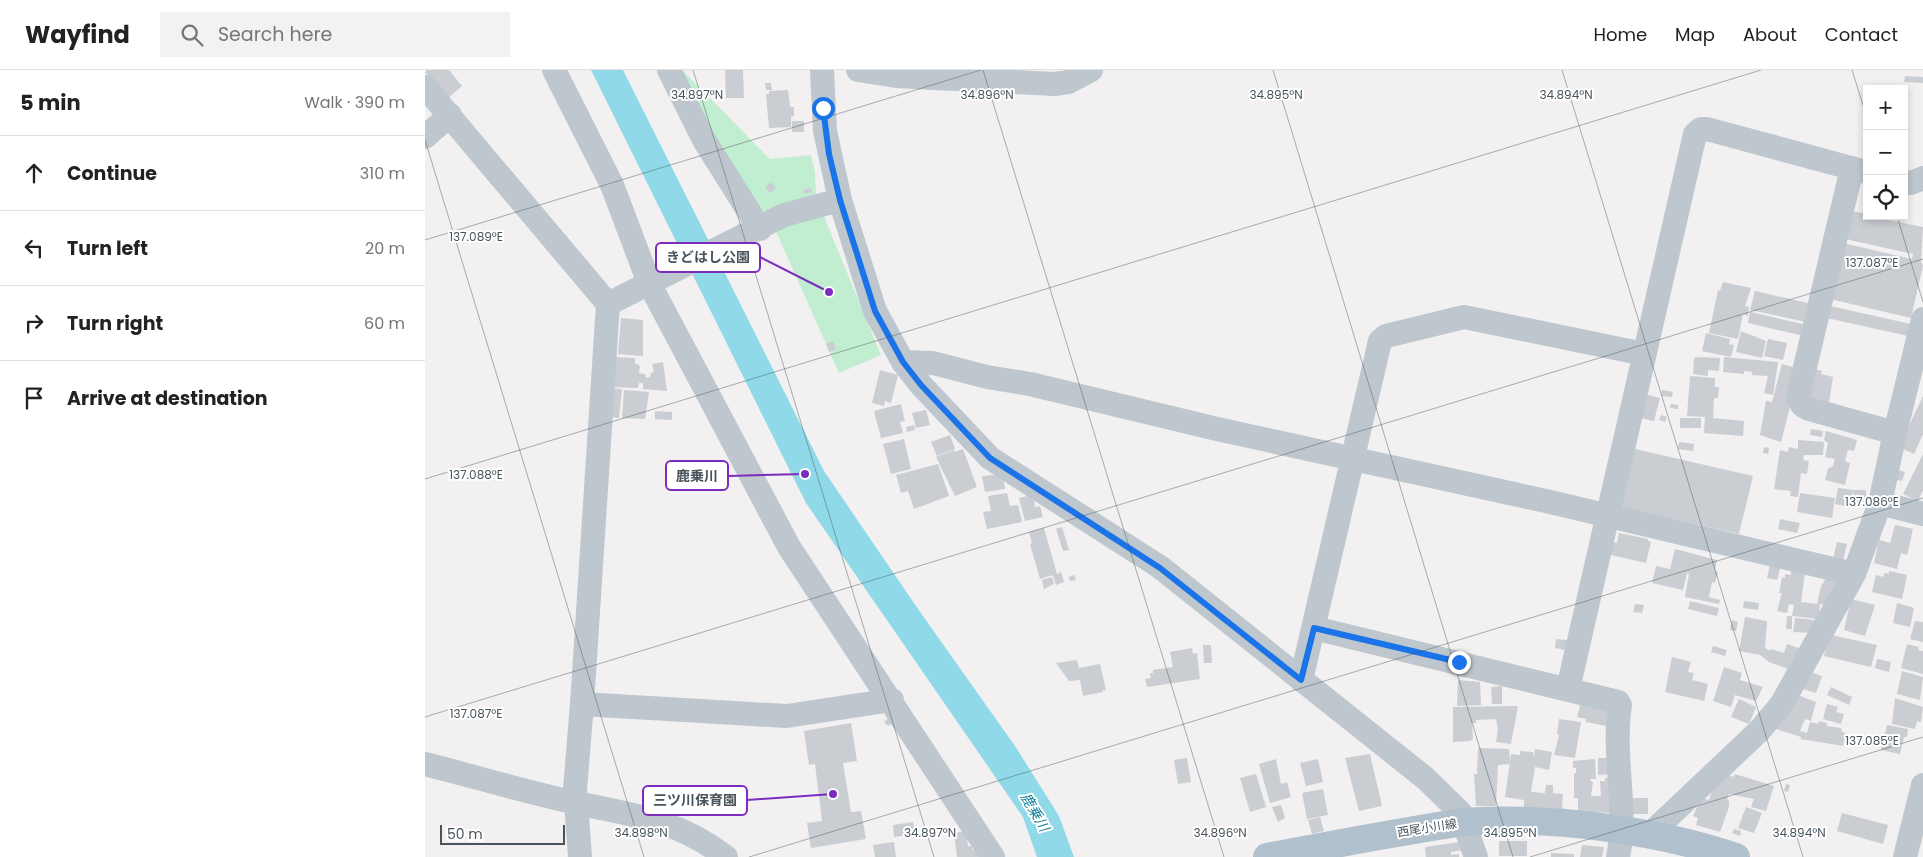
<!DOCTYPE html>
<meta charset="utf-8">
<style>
body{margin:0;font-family:Poppins,"Noto Sans JP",sans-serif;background:#f2f2f2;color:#222}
.controls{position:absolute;right:15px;top:15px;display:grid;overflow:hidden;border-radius:0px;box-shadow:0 2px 8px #0003}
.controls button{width:45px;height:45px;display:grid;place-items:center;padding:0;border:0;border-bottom:1px solid #e0e0e0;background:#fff;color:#222;font:25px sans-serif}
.scale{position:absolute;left:15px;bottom:12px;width:125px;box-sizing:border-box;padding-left:5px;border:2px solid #48545c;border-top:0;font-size:14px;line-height:18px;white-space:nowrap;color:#48545c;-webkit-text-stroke:4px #fff;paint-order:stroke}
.stop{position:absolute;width:15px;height:15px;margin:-11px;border:4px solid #1a73e8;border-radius:50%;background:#fff}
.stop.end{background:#1a73e8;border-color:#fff;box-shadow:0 1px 5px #0008}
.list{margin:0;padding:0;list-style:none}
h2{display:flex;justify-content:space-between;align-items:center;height:65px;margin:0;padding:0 20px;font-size:21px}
h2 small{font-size:16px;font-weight:400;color:#767676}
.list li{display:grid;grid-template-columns:32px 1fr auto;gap:15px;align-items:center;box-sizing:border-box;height:75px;padding:0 20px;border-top:1px solid #e0e0e0}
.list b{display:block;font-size:19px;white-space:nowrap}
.list em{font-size:16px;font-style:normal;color:#767676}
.icon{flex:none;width:28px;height:28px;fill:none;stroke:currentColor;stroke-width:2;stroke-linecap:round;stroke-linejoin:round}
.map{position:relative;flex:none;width:1498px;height:787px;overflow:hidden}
header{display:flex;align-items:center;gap:30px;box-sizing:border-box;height:70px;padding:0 25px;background:#fff;border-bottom:1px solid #e0e0e0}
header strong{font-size:24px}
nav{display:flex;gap:28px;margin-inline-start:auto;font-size:18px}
.search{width:350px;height:45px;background:#f2f2f2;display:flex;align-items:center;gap:12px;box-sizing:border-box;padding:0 18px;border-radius:0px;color:#767676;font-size:19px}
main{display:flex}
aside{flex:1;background:#fff}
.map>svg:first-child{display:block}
.green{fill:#c1edd0}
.water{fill:#90d9e8}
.building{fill:#cacdd2}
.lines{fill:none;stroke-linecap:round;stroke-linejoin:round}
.minor{stroke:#bec7ce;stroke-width:24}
.major{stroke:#b1c0cd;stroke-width:28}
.route{stroke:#1a73e8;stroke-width:6}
.ticks{fill:none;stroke:#48545c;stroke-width:1;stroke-opacity:0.45}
.labels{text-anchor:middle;stroke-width:4;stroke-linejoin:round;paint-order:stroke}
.street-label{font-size:12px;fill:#48545c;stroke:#fff}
.water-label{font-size:14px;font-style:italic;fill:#147f95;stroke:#fff}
.ticks-label{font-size:12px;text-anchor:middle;fill:#48545c;stroke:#fff;stroke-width:4;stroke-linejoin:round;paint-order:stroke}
.leader{fill:none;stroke:#7b2cbf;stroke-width:2}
.callout-dot{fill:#7b2cbf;stroke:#fff;stroke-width:2}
.callout{fill:#fff;stroke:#7b2cbf;stroke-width:2}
.callout-label{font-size:14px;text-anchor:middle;font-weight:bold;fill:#48545c}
</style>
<header>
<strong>Wayfind</strong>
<div class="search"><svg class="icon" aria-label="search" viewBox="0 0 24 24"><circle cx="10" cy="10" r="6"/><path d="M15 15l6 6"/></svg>Search here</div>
<nav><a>Home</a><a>Map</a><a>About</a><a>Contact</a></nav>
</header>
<main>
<aside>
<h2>5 min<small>Walk · 390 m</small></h2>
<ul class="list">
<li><svg class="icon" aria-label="ahead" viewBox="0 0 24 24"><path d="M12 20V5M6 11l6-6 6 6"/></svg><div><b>Continue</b></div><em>310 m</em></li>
<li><svg class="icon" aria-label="left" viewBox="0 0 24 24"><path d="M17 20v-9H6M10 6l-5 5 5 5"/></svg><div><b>Turn left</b></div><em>20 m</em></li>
<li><svg class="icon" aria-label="right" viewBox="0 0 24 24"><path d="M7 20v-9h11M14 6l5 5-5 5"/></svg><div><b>Turn right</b></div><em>60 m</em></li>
<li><svg class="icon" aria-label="arrive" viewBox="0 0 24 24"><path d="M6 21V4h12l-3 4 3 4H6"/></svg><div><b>Arrive at destination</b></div></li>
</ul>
</aside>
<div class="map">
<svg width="1498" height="787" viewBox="0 0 1498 787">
<rect width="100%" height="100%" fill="#f2f0f0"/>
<path class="green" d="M257,0L345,89L386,85L390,103L391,124L344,142L333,140L286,71Z
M397,142L456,285L414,303L350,159Z"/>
<path class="water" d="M166,0H198L399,401L493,539L590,676L634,746L649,787H612L598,747L381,433Z"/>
<path class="building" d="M2,0H24L37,16L22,29L0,2Z
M300,0H318L319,28H301Z
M1480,6L1498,7V13L1479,12Z
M340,13H346L347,20H341Z
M363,20L365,37H369V46L366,47V57L344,58L341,24H344V21Z
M367,51H379V62H367Z
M346,112L351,118L345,123L340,117Z
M386,118L387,122L379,124L378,120Z
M1426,141L1442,144V146L1498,157L1496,191L1498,196L1486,248L1405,229L1418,173L1487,189L1488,184L1420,169Z
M1298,212L1326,218L1320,236L1324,237L1323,246L1318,244L1313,269L1284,263L1293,220L1295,221Z
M1330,221L1387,234L1382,252L1325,240Z
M1405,236L1486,254L1483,266L1402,248Z
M1325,242L1382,255L1379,266L1323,253Z
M196,248L218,250V286L193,284Z
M1316,261L1341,271L1337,288L1311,282Z
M1281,263L1305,269L1304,274L1309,275L1306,287L1277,281Z
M1343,269L1362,273L1358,290L1339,286Z
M408,271L411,279L404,282L401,274Z
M187,287L210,288V293L215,296L214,303L220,304L221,308L225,307L226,303L229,302L227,294L238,292L242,321L218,319V313H214L213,318L185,317Z
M1275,287L1295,288L1294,301L1283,300V306L1268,304L1269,288Z
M1299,287L1353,292L1348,325L1339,323L1343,306L1327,305V302L1319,301V304L1298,302Z
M1357,294L1368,297L1372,309L1356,372L1335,365L1341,331L1347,332Z
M1389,299L1397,301L1396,304L1408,307L1403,339L1381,334Z
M455,300L473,305L466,333L460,331L459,336L447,333Z
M1265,306L1290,308V317H1294L1293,328H1289L1288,348L1319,351L1318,366L1279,363L1280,347L1262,346Z
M183,318L197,319L194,348L181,347Z
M199,320L224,322L220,349L197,348Z
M1237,320L1248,322L1247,327L1236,326Z
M1216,323L1235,328L1229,351L1211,347Z
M1498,326V364L1489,384L1474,377Z
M476,334L480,351L475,352L478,363L456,368L449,341Z
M1246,334L1253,335V339L1245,338Z
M501,340L505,355L491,358L487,343Z
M230,341L247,342V350L230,349Z
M1236,345L1242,347L1240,352L1234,350Z
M1255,348H1276V358H1255Z
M489,355L490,360L482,362L481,357Z
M1386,359L1398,361L1397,367L1385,365Z
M1401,361L1432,370L1429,381L1423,380L1420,391L1425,393L1420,415L1400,410L1403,399L1408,396L1410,389L1400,387L1403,373L1399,370Z
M525,365L530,379L512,386L506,372Z
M479,369L486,399L466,404L458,374Z
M1373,370L1399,372L1398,385H1379L1378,390L1384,391L1382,404L1376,403L1373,427L1365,426L1366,421L1349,419L1355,380L1363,382L1364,377L1373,379Z
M1254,372L1269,374L1268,381L1253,379Z
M1339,377L1344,378L1343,384L1338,383Z
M538,379L552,417L530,426L511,387L529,380L530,382Z
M1210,379L1328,406L1314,464L1196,437Z
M1498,384V420L1493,431L1478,424Z
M513,394L524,426L489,439L483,421L476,423L471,405Z
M1470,399L1480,402L1477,411L1468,409Z
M570,405L579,411L580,419L560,422L557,406Z
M1413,418L1428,420L1425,437L1410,434Z
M1428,420H1441V432H1429Z
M582,423L585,436L593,435L597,452L562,459L558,442L566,441L563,426Z
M1375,423L1410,428L1407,448L1372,442Z
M603,426L609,429L610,437L615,436L618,447L600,451L594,428Z
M1355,449L1375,453L1372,463L1353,459Z
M1470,455L1488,459L1482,485L1476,483L1472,499L1449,493L1454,470L1465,473Z
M637,457L644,480L638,481L631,459Z
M619,458L632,504L636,502L639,512L631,515L628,505L615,509L605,474L607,473L604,462Z
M1194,463L1223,469V471L1226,472L1221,493L1186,485L1188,472L1192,473Z
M1412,472L1422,474L1418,491L1408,489Z
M1250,479L1292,490L1290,501L1293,502L1290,513L1287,512L1284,527L1295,530L1294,534L1260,527L1264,504L1262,503L1258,520L1227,513L1231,496L1245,499Z
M1345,494L1356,496L1352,510L1342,508Z
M1366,501L1380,503L1376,532L1392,534L1396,516L1402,507L1417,511L1404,537L1395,534L1393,549L1367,546L1369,535L1364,534L1362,543L1352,541L1357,523H1354L1357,507L1360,508V504L1366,505Z
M1464,501L1482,505L1477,529L1447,522L1451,505L1459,507V503L1464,504Z
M649,505L651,510L645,511L644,507Z
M627,507L629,514L619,519L617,510Z
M1426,529L1450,535L1440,566L1419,560Z
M1265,531L1294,538L1292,546L1263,539Z
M1319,531L1334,533L1333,540L1318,538Z
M1472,533L1489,538L1485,557L1468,553Z
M1210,534L1219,535L1217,543L1208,542Z
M1362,546H1367V559H1361Z
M1320,547L1342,551L1340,578L1345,581L1346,579L1359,583L1362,574L1376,579L1369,601L1344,592L1335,585L1314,581Z
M1370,548L1390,550L1389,563L1368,562Z
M1307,550L1313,552L1311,561L1305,560Z
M1490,551L1498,552V572L1485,569Z
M1406,565L1452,575L1446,597L1399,586L1402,571Z
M1131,569L1142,570L1140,580L1130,578Z
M1482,574L1494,577L1493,580L1498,581V604L1476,598Z
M778,575H786L787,593H779Z
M1288,576L1302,580L1300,586L1286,582Z
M767,578L768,584L772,583L775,609L722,617L720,609L726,608L725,603H728V600L748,597L745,582Z
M1247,587L1266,592L1263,602L1269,603L1267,610L1283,614L1279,631L1240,622Z
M1452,589L1466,592L1464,602L1450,598Z
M652,590L654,598L675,594L681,620H678V622L658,626L655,610L644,611L631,593Z
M1299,597L1317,603L1315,610L1338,617L1331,631L1310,625L1306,637L1288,631Z
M1477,601L1498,607L1495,630L1472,624Z
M1385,602L1397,606L1391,623L1378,619Z
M1033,610L1055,612L1056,635L1032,636Z
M1077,616V634H1067L1066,617Z
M1406,617L1427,627L1424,635L1402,625Z
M1370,624L1391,632L1386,651L1380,649L1375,661L1382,663L1385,652L1393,654L1394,651L1402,653V656L1416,658L1417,662L1421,663L1418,676L1376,669V667L1351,659Z
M1470,628L1498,637L1496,652L1492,651L1490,659L1467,654Z
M1314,629L1331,637L1324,654L1306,647Z
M1156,632L1191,640L1186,657L1161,652V649L1152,647Z
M1402,634L1413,637L1411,642L1419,644L1416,654L1398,649Z
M1093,636L1086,674L1071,672L1073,659L1071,649L1051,650V653H1047L1048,669L1045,671L1028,672V637Z
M462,649L467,653L463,656L459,652Z
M1134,649L1156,652L1150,688L1129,685L1134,665L1132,664Z
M426,653L432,691L418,693L426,742L436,741L441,769L386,778L382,753L397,751L390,694L384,695L379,661Z
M1462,655L1483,659L1482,667H1479L1475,684L1456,680Z
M1053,678L1084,679L1085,694L1073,695L1071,736H1051L1049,704H1052Z
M1110,679L1127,682L1124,700L1110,697L1106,722L1120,723L1121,715H1128V723L1138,724L1137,739L1099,737V730L1080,727L1086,684L1095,685V681L1108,682L1109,687Z
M945,684L957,736L934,741L920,688Z
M762,688L766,712L753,714L749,690Z
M1173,688H1187L1188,704L1173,705Z
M851,689L856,714L862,712L866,727L845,733L834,694Z
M893,689L898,712L881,716L875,693Z
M1170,689L1171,709H1165L1166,712H1168L1166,726H1176L1175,711H1180V708H1189L1192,743L1153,742V728H1149V703H1151V698H1148V691Z
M1298,703L1309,707L1310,704L1349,716L1341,741L1326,737L1329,729L1304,724L1302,730L1304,731V737L1295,762L1271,755L1273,748L1268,746L1276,728L1284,730L1290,710Z
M831,704L841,737L825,742L815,708Z
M1361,714L1365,715L1363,722L1359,721Z
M898,719L903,745L882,749L877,723Z
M1203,728H1223V744H1202Z
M856,735L860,748L853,752L847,737Z
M1321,737L1337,743L1329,763L1313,758Z
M1417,743L1463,755L1458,774L1412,761Z
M895,747L899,761L887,764L883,750Z
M488,752L490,764L469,767L468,755Z
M1309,759L1316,761L1315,766L1307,763Z
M541,761L543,776H547V780L553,779L554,787H532L529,763Z
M1074,771H1102V786H1074Z
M469,772L471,787H450L448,775Z
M1035,772L1038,780L1026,782V785L1034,784V787H1001L1000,777Z
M1157,775L1179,777L1177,787H1155Z
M1126,783L1149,784V787H1126Z"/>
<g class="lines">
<path class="minor" d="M129,0L187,115L224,213L364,477L568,787
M244,0L279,70L335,159
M397,0L400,61L415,130L450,241L478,292L496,315L565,388L735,497L1000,708L1035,742L1051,787
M433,0L471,6L629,14L643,12L666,0
M0,17L183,234L157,634L150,719L155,787
M0,67L25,45
M1479,112L1486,113L1498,108
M183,234L359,145L415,130
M478,292L508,293L562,307L605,314L792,359L1121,431L1429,504
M1470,363L1498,249
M1455,433L1498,444
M889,558L1193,632L1195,635C1187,685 1203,737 1193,787
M876,610L955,271L961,266L1039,247L1219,284
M1143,619L1270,64L1276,59H1282L1441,102
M157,634L362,646L467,630
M0,694C51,707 101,722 152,733C211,746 251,749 301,787
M1224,765L1334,661L1356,635L1429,504L1455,433L1470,363L1384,339L1377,335L1373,327L1427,98
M1480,787L1498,715"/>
<path class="major" d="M842,787C889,778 936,769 984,761C1003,758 1022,754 1040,752C1126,746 1230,760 1311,787"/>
</g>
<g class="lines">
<path class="route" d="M398,38L404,84L415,130L450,241L478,292L496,315L565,388L735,498L876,610L889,558L1034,592"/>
</g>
<path class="ticks" d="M268,0L509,787M558,0L799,787M848,0L1088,787M1137,0L1378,787M1427,0L1442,48M0,70L219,787M1472,146L1498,232M0,170L556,0M0,409L1336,0M0,647L1498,189M324,787L1498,428M1105,787L1498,667"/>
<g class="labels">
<g class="street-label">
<text transform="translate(1002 758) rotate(-9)" y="4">西尾小川線</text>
</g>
<g class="water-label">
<text transform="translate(610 742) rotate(60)" y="5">鹿乗川</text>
</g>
</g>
<g class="ticks-label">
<text x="272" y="29">34.897°N</text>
<text x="562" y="29">34.896°N</text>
<text x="851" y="29">34.895°N</text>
<text x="1141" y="29">34.894°N</text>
<text x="51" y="171">137.089°E</text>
<text x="1447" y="197">137.087°E</text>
<text x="51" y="409">137.088°E</text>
<text x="1447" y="436">137.086°E</text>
<text x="51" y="648">137.087°E</text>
<text x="1447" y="675">137.085°E</text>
<text x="216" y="767">34.898°N</text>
<text x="505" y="767">34.897°N</text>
<text x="795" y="767">34.896°N</text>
<text x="1085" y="767">34.895°N</text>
<text x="1374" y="767">34.894°N</text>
</g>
<path class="leader" d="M404 222L335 187M380 404L303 406M408 724L322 730"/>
<g class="callout-dot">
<circle cx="404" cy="222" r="5"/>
<circle cx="380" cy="404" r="5"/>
<circle cx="408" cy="724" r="5"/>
</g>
<g class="callout">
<rect x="231" y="173" width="104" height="29" rx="5"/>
<rect x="241" y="391" width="62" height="29" rx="5"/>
<rect x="218" y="716" width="104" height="29" rx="5"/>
</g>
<g class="callout-label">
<text x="283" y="192">きどはし公園</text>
<text x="272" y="411">鹿乗川</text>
<text x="270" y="735">三ツ川保育園</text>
</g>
</svg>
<div class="controls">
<button>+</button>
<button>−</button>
<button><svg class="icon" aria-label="locate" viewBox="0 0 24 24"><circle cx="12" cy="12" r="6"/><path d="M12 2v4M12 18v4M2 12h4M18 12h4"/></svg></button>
</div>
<div class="scale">50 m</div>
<div class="stop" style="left:398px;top:38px"></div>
<div class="stop end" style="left:1034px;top:592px"></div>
</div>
</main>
